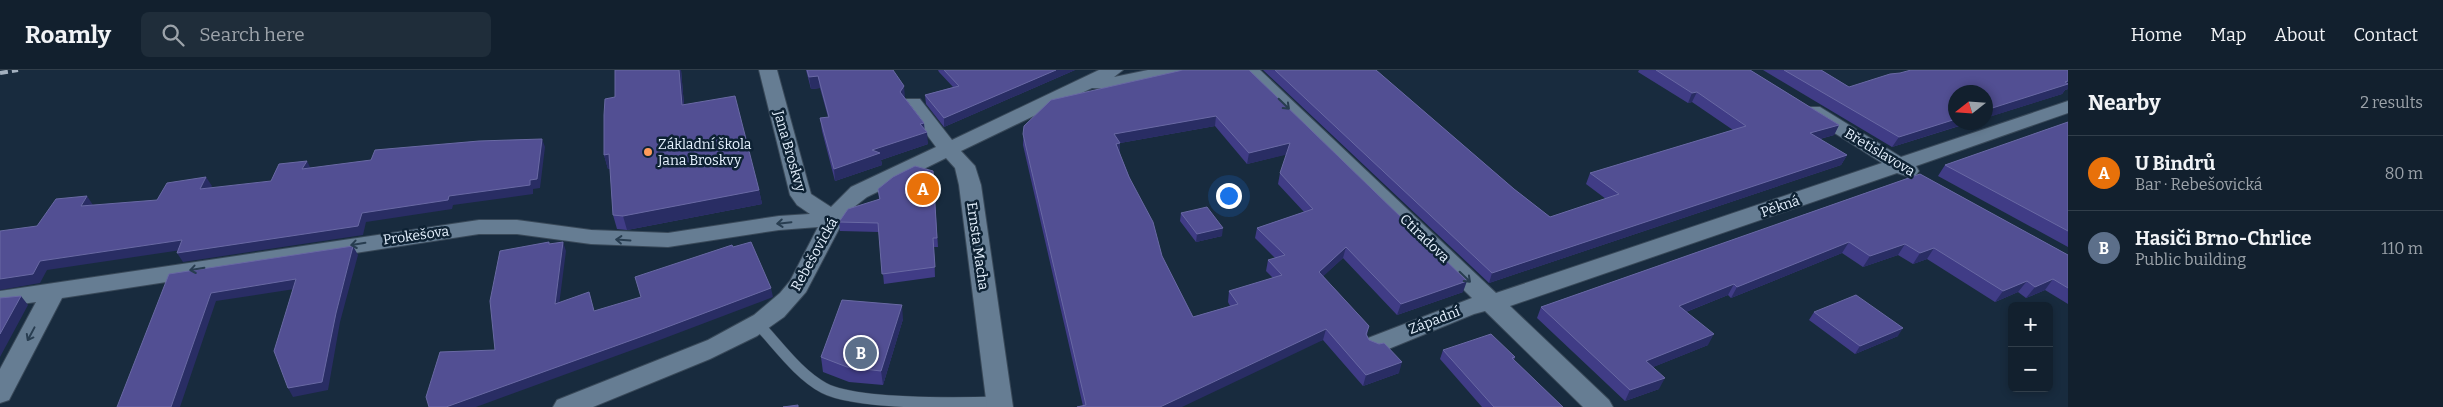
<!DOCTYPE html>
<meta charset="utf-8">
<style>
body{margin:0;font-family:Bitter,serif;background:#1f2d3a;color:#f1f3f6}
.controls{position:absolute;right:15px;bottom:15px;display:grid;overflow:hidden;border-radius:8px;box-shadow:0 2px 8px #0003}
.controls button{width:45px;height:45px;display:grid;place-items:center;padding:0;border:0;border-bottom:1px solid #313e4a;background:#12202e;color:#f1f3f6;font:25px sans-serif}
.compass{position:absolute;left:1948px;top:15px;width:45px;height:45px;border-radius:50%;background:#12202e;box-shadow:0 2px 8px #0003;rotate:253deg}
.you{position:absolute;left:1228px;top:125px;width:18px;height:18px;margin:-12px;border:4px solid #fff;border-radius:50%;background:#1a73e8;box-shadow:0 0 0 8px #1a73e833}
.badge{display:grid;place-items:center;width:32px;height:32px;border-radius:50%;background:#ff9b5a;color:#fff;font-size:16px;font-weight:700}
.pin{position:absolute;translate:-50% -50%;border:2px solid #fff;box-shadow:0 1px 5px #0006}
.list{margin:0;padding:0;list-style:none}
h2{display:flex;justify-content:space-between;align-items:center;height:65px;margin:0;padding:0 20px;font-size:21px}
h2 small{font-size:16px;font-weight:400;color:#9ca3aa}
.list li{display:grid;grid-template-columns:32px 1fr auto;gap:15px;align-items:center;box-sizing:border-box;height:75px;padding:0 20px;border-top:1px solid #313e4a}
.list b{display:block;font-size:19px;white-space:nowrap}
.list p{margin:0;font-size:16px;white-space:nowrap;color:#9ca3aa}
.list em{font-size:16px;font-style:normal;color:#9ca3aa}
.icon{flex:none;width:28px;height:28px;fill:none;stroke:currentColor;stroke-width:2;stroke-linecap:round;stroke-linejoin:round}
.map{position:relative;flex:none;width:2068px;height:337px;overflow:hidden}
header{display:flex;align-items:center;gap:30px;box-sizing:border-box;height:70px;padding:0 25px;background:#12202e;border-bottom:1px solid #313e4a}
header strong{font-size:24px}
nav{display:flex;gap:28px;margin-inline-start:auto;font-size:18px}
.search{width:350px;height:45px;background:#1f2d3a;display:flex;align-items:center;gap:12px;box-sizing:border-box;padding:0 18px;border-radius:8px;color:#9ca3aa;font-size:19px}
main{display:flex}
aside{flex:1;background:#12202e}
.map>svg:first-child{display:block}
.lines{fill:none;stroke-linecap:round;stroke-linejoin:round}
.service-casing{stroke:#394959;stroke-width:12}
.minor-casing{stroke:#394959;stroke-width:2}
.service{stroke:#667d93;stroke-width:11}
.minor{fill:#667d93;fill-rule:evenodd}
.rail{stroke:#a2b0bf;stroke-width:4;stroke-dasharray:8 4;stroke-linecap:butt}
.wall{fill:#403c86;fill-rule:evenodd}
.shaded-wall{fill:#292d64}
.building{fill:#524f93;stroke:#6969a4;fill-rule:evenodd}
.oneway{stroke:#283d50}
.poi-dot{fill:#ff9b5a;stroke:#0e2234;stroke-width:2}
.labels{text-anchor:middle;stroke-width:5;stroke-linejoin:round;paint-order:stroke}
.poi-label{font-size:14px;fill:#e6f2ff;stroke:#0e2234;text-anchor:start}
.street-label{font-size:14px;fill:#e6f2ff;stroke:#0e2234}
</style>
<header>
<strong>Roamly</strong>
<div class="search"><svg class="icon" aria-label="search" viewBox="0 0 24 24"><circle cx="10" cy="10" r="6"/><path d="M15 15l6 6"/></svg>Search here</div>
<nav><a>Home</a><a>Map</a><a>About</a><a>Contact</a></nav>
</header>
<main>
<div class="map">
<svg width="2068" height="337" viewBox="0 0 2068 337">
<rect width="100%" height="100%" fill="#182b3e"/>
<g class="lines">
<defs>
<path id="service" d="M758,254C778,275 798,304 824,318C856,335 960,333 999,332"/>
<path id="minor" d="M759,0H777L811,124L831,137L851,117L936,77L903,33L906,29H920L952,70L1099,0H1123L1114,7L1148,0H1181L1179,4L1117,19L1092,18L961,81L975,96L981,115L1013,337H987L959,115L955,98L946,88L867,127L854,137L839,159L806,222L784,247L757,266L710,289L593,337H553L557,330L708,270L754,245L780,223L790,211L818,157L779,160L668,177L591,174L517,164H479L62,228L9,330L0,333V299L36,232L0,237V221L479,150H517L591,160L668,163L779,146L810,144L797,135L790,125Z
M1240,0H1260L1496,223L1882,93L1806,45L1803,41L1806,37H1820L1901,87L2068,31V43L1916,96L1919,101L1916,105L1909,107L1897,103L1510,236L1609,330L1613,337H1583L1485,241L1474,244L1386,280L1377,283L1368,280L1365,274L1368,268L1472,228Z"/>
</defs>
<use href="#service" class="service-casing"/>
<use href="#minor" class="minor-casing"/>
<use href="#service" class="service"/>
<use href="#minor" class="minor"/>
<path class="rail" d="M0,3L18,0"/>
</g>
<path class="wall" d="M615,0H681L684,35L759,120L762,134L627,160L617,159L613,145L610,99H608L604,85L615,27Z
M806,0H893L905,28L924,53V59L928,74L881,90L882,95L835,111L822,61L820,48L828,47L820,18L811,19Z
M938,0H1075L944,57L926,34L925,25L953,17L939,2Z
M1183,0L1463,222L1397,245L1343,188L1323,206L1369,256L1367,265L1369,270L1399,303L1363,316L1323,270L1083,336L1023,75L1024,56ZM1215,56L1247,94L1287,84L1280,103L1278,114L1304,142L1257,158L1255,168L1275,188L1268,190L1266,201L1273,208L1229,221L1228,232L1230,236L1193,247L1162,186L1120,84V73Z
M1263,0H1376L1514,119L1550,147L1606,129L1586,114L1590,103L1733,60L1692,32L1688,33L1638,2L1639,0H1750L1839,55L1834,65L1820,69L1847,85L1841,95L1489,213Z
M1763,0H1821L1849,17L2068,0V19L2065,20L2062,24L1892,77Z
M2068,52V177L1938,106L1945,95Z
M933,101L938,177H934L935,207L884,214L879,162L840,161L839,152L879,129L878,119Z
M1920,104L2068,185V234L2045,220L2026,228L2018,222L1995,232L1927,189L1913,194L1898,185L1863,197L1842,183L1731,228L1728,225L1686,242L1708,275L1653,297L1659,319L1625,331L1537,248L1541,237Z
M1181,143L1222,166L1196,172L1180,151Z
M1814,242L1898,266L1855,284L1809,250Z
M903,249L883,315L849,312L823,302L821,287Z
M1443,280L1515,287L1514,290L1563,337H1482L1440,289Z"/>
<path class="shaded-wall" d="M679,0H681L685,48L682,35Z
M1056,0H1075L944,57V48Z
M818,6L820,18L811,19L809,7Z
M2068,11V19L2065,20L2062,24L1986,48V40Z
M904,16L905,28L900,22Z
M1697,22L1692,32L1688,33L1692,23Z
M1216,46L1215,56L1120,73V84L1116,74L1114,64Z
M1956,49V52H1971L1892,77L1899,67Z
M924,53L925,63L927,62L928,74L881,90L882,95L835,111L834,99Z
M1839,55L1834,65L1804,73L1810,63Z
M542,69L545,77L540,118L533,119V124L453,135L452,139L366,152L363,165L183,192L177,183L362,143L530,110Z
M1290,73L1289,84L1247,94L1249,83Z
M609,84L613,98L608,99L604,85Z
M1847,85L1841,95L1489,213L1492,203Z
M307,91L311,99H302Z
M206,107L212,116L205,128L200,119Z
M759,120L762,134L627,160L623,146Z
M87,126L93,135L87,145L81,136Z
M1223,158L1222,166L1196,172L1197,164Z
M182,170L188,179L47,200L40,213L0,220V209L40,191Z
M563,172L566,181L558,243L555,234Z
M1849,172L1842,183L1731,228L1737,217Z
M1905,174L1898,185L1863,197L1870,186Z
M353,176L358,185L340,252L328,320L293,327L288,318L336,243Z
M1346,177L1343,188L1316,213L1319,202Z
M1934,178L1927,189L1913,194L1920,183Z
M296,209L301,218L216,231L180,337H171L211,223Z
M2053,209L2045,220L2026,228L2035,217Z
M1467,211L1463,222L1397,245L1401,234Z
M2027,211L2018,222L1995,232L2003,221Z
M1734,214L1728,225L1673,247L1679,236Z
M771,218L773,227L657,271L476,337H446Z
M21,226L28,235L0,287V264Z
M902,235L903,249L883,315L881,301Z
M1903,258L1898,266L1855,284L1860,276Z
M1326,259L1323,270L1182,337H1160Z
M1714,264L1708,275L1641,302L1646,291Z
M1402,292L1399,303L1363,316L1366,305Z
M1665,308L1659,319L1625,331L1630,320Z"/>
<path class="building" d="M615,0H679L682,35L735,26L759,120L623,146L613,145L609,84L604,85V45L605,29L615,27Z
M807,0H893L904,16L900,22L924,53L920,54L927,62L872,80L880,83L834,99L820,48L829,47L818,6L809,7Z
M944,0H1056L944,48L925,25L959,16Z
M1183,0H1249L1467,211L1401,234L1346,177L1319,202L1369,256L1366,264L1369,270L1379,274L1384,273L1402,292L1366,305L1326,259L1160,337H1077L1086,335L1023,64L1024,56L1051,30ZM1216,46L1249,83L1290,73L1280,103L1313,139L1257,158L1285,185L1268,190L1282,205L1229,221L1238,234L1193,247L1162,186L1153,152L1129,107L1116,74L1120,73L1114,64Z
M1275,0H1376L1514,119L1550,147L1619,124L1590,103L1746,56L1697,22L1692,23L1656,0H1750L1839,55L1810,63L1847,85L1492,203Z
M1784,0H1821L1849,17L1890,4L1900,3L1911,0H2068V11L2065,12L2068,14L1986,40V22H1956V49L1899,67Z
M2068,52V161L1945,95Z
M542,69L537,109L530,110V115L449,126L448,130L362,143L358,156L177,183L182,170L40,191L33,204L0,209V161L37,156L56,129L87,126L81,136L157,130L167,113L206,107L200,119L271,111L279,94L307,91L302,99L371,90L375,80L479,71Z
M915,96L933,101L937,168H933L935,197L882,204L878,153L839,152L848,139L880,129L878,119L893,107Z
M1920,104L2068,185V218L2053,209L2035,217L2027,211L2003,221L1934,178L1920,183L1905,174L1870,186L1849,172L1737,217L1734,214L1679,236L1714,264L1646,291L1665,308L1630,320L1541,237Z
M1207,137L1223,158L1197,164L1181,143Z
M549,172V174L563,172L555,234L589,222L594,241L641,227L635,207L732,175L733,177L751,172L771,218L654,262L446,337H429L426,327L440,282L495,280L490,231L500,181Z
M353,176L336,243L322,312L288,318L274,281L296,209L211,223L171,337H117L169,204Z
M1856,225L1903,258L1860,276L1814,242Z
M21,226L0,264V228Z
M842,230L902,235L881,301L847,297L821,287Z
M1491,264L1515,287L1512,288L1563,337H1494L1443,280Z
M798,335V337H783Z"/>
<defs><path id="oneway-shaft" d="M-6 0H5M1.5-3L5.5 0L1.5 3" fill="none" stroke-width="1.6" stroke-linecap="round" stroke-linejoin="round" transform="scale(1.25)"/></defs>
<g class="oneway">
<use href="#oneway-shaft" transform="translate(1284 34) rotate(44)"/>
<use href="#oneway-shaft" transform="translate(784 153) rotate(174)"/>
<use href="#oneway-shaft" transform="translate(623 170) rotate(-176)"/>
<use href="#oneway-shaft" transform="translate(358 174) rotate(171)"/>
<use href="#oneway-shaft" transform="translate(197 199) rotate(171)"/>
<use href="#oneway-shaft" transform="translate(1465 207) rotate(44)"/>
<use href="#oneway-shaft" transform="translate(31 264) rotate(118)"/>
</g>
<circle class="poi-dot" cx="648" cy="82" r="5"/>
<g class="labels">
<g class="poi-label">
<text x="658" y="79">Základní škola<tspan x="658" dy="16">Jana Broskvy</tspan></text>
</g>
<g class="street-label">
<text transform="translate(790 81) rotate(74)" y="5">Jana Broskvy</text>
<text transform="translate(1880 82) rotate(31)" y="5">Břetislavova</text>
<text transform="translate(1780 136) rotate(-19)" y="5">Pěkná</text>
<text transform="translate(416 165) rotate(-8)" y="5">Prokešova</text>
<text transform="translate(1425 168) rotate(44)" y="5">Ctiradova</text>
<text transform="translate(978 176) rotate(82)" y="5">Ernsta Macha</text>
<text transform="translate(814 184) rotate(-61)" y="5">Rebešovická</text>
<text transform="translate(1434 250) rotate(-21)" y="5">Západní</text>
</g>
</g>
</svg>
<div class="controls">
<button>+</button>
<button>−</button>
</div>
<svg class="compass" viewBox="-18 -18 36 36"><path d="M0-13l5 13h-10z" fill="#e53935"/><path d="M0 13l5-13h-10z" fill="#9ca3aa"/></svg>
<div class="you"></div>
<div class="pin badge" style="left:923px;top:119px;background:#e8710a">A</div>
<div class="pin badge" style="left:861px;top:283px;background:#5c6f8a">B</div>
</div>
<aside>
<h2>Nearby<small>2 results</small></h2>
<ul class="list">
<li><span class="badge" style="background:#e8710a">A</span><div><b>U Bindrů</b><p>Bar · Rebešovická</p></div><em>80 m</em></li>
<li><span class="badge" style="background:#5c6f8a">B</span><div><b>Hasiči Brno-Chrlice</b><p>Public building</p></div><em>110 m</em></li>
</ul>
</aside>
</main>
